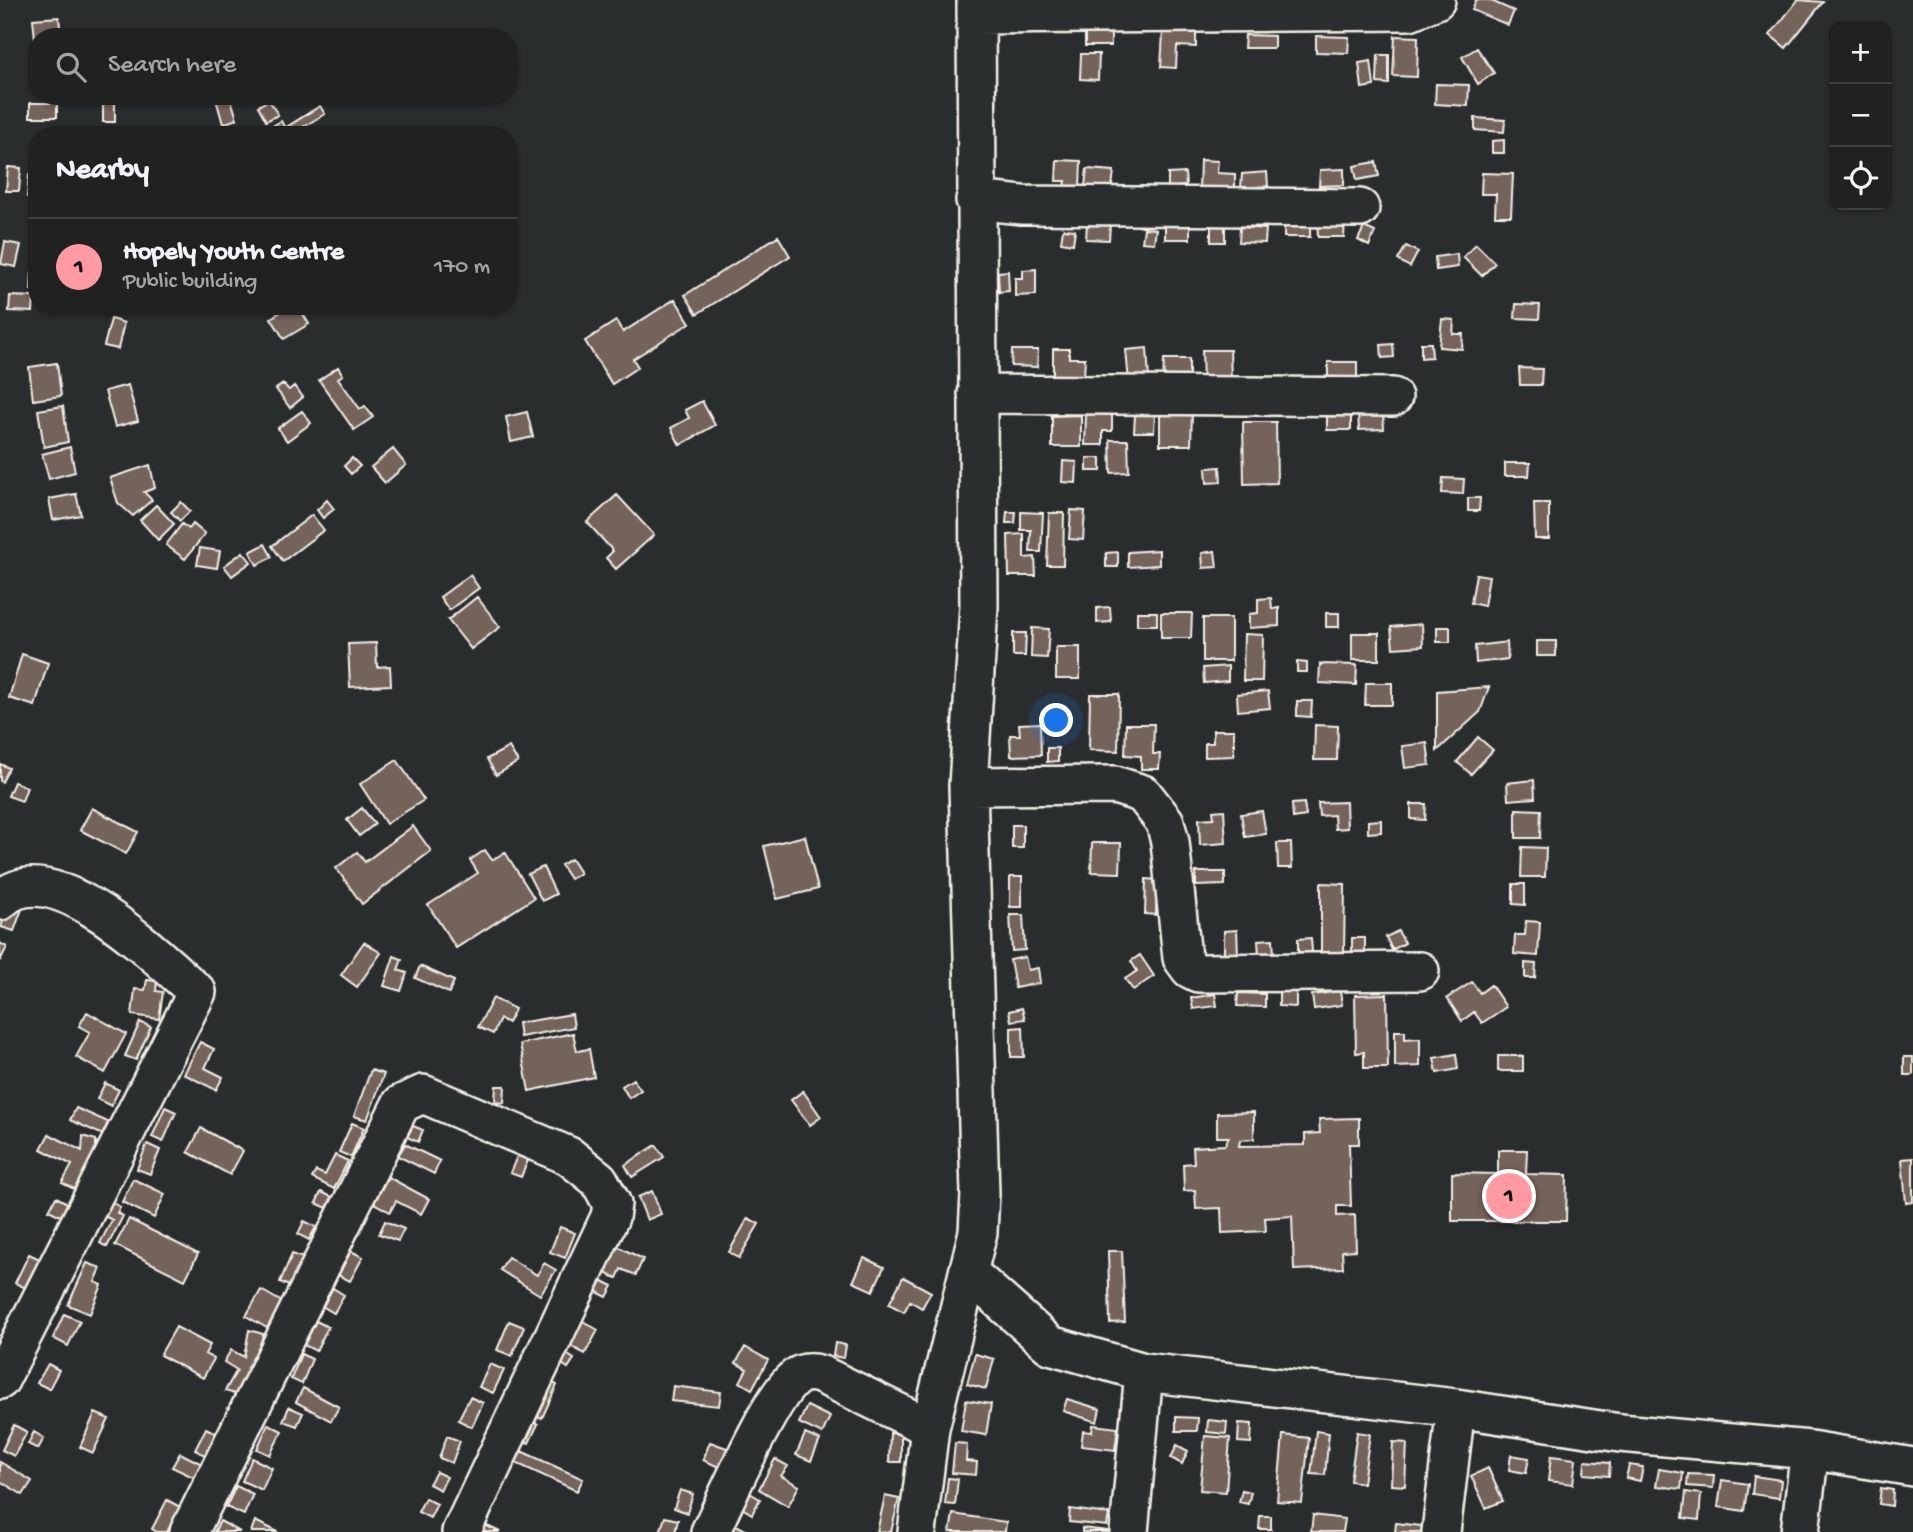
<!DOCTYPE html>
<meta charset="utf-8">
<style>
body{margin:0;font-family:"Gochi Hand",sans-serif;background:#282a2a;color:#f1f3f6}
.controls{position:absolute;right:21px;top:21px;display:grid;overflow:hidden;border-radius:14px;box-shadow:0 2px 5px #0004}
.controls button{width:63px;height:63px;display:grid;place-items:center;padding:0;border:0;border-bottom:2px solid #3d3f40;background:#202222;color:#f1f3f6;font:35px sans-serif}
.you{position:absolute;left:1057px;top:721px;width:24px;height:24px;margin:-18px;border:5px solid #fff;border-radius:50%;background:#1a73e8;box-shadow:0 0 0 10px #1a73e833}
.badge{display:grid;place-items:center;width:46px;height:46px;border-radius:50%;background:#ff9aa2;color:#111;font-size:23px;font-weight:700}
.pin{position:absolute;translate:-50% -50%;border:4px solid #fff;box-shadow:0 2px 7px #0006}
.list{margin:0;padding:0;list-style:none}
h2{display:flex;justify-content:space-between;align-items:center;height:91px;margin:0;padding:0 28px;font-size:30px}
h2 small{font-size:23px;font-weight:400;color:#a2a4a5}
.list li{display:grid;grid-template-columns:46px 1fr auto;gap:21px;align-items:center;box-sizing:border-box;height:98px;padding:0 28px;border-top:2px solid #3d3f40}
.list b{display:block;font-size:26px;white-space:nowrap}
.list p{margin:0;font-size:23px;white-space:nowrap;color:#a2a4a5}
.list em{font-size:23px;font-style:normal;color:#a2a4a5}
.icon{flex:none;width:38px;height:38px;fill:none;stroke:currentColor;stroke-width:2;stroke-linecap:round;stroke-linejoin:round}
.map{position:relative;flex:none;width:1913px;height:1532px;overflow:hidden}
.search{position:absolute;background:#202222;box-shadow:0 2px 5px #0004;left:28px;top:28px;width:490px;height:77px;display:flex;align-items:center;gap:18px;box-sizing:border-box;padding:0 24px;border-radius:28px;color:#a2a4a5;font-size:26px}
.panel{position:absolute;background:#202222;box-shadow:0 2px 5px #0004;left:28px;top:126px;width:490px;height:189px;border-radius:28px}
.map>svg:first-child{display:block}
.building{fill:#73645a;stroke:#f4f1e8;stroke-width:2}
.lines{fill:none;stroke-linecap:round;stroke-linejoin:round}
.minor-casing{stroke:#f4f1e8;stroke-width:42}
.minor{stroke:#2a2d2e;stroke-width:37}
</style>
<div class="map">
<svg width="1913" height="1532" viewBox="0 0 1913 1532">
<rect width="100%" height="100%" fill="#2a2d2e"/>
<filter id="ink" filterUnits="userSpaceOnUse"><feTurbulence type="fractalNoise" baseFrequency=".0143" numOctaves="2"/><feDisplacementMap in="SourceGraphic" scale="14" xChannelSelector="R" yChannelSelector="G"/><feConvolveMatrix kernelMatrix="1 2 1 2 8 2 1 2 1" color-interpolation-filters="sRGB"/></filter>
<g filter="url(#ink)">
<path class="building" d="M1476,0H1489L1514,11L1508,25L1472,10Z
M1798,0L1823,2L1786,48L1770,35Z
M59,17L61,37H37L36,49L33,19Z
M1085,32H1111V46H1085Z
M1163,32L1196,33V47L1177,46L1176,68L1161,67Z
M1245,35L1274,36V48H1244Z
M1316,36L1349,37L1348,53L1316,52Z
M1395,36L1418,37L1417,77L1393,76Z
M1477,48L1494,73L1478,84L1462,57Z
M1081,54H1099L1098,80L1080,79Z
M1378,55H1389V84L1377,83Z
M1371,61L1374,86L1362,88L1359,63Z
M1436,84L1469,85L1468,106L1435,104Z
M230,96L237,119L223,124L216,99Z
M269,100L278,115L266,121L258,106Z
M30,103H57V117H30Z
M103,103H115V122H103Z
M320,106L325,114L301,128L305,135H274L269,128L281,121L285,128Z
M1475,118L1505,120L1504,132L1475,130Z
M1504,140V153H1492V141Z
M1057,160L1081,161L1080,188L1065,187L1066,181H1056Z
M1200,160L1218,161L1217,173L1235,174V190H1199Z
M1376,162L1379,176L1357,180L1354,166Z
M8,167L21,168L19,191H6Z
M1087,169L1114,171L1112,187L1085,186Z
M1344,169V185L1319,186L1320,170Z
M1267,172L1268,186L1241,188L1242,174Z
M1185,173L1186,186L1168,188V174Z
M1482,173L1513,174L1511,216H1495L1496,194H1481Z
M29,175L37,176V198L27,197Z
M1317,220H1345L1344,237H1318Z
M1284,221H1310V237H1284Z
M1165,223L1190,224V239H1165Z
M1087,224L1110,225L1109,240L1086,239Z
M1211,226H1225V242H1211Z
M1240,227L1266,229L1265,243L1239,242Z
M1364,227L1375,232L1369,246L1358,240Z
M1144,228L1156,229L1154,243L1142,242Z
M1063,229L1075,230L1073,244L1061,242Z
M778,236L790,256L697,314L685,295Z
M5,242L21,245L16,267L1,264Z
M1476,244L1495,263L1482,276L1463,257Z
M1406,246L1418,252L1410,267L1398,260Z
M1457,254L1458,267L1436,270L1435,257Z
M1036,269V295L1015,296V278H1023V270Z
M1008,271L1009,291L999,292L998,272Z
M32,272H37V290H31Z
M10,296L34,297L33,312L9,311Z
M675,299L690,323L633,359L638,367L612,384L585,341L616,321L623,332Z
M1516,304L1540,305L1539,319L1515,318Z
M43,306H58L57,312L42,310Z
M290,306H298L309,324L284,339L271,318Z
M111,319L124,323L118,349L104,346Z
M1442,319L1454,320L1453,334H1463L1462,349L1439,347Z
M1421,343H1431L1432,357L1421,358Z
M1393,344L1394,357L1382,358L1381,345Z
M1147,348L1149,380L1129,382L1126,350Z
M1053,349H1069V358H1085L1084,377H1053Z
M1012,350H1038L1037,367L1011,366Z
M1202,350H1230L1231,382H1203Z
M1164,359H1189V382L1163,381Z
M1328,362H1357V377H1328Z
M57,363L61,396L33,400L29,367Z
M338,367L343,375L338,378L360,409L365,406L373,417L354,430L319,380Z
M1519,368L1542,369L1541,385H1520Z
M283,384L289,390L294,386L303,397L290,408L276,389Z
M128,385L138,421L115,427L105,391Z
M702,401L715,425L680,445L671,428L689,418L685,410Z
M63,406L68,442L44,447L38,410Z
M302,411L311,423L287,441L278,428Z
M527,412L533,437L511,442L506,417Z
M1160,412H1192L1191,445H1160Z
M1383,412L1384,429L1359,430L1358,414Z
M1086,414H1112V431H1103V445H1085Z
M1081,415V447H1052V416Z
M1135,415H1155L1154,432H1134Z
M1351,415V430H1327V416Z
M1243,422H1276L1277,483L1244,484Z
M1110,440H1128L1129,472L1111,473Z
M70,447L75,472L49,479L42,454Z
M393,449L406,465L385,483L371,467Z
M352,458L360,466L351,474L344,466Z
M1087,458H1101V471H1087Z
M1063,461L1077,462L1076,483L1062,482Z
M1505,463H1530L1529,476H1505Z
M150,465L155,488L144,492L152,500L133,516L118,503L110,478Z
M1220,467L1221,482L1207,483L1206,468Z
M1443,478L1464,479L1463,494L1442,493Z
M76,494L81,515L53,520L49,499Z
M617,495L654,535L616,569L606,558L613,551L587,522Z
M1468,498H1480L1479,511H1468Z
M327,500L334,509L323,518L317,510Z
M181,502L190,511L180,521L171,512Z
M1534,503H1549V539H1535Z
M156,505L174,524L158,540L140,520Z
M1071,510L1085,511L1083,540L1069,539Z
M1007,512H1016L1015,523H1006Z
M1021,512L1043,513L1041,552H1030L1031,530H1021Z
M1049,513H1064L1063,565H1047Z
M312,515L324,530L283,561L272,546Z
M182,524L189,529L193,524L205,534L185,559L166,545Z
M1024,534V558L1035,557L1036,576H1009L1008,535Z
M265,544L272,557L257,565L250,552Z
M200,548L220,551L217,568L197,565Z
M1159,550V565L1128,567V552Z
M1215,551L1217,567L1203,568L1202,553Z
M243,552L251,562L232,576L224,566Z
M1118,552V567H1106V553Z
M1476,574L1489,576L1484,606L1471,603Z
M470,575L479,588L449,610L440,597Z
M477,597L500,627L471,649L448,620Z
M1271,598L1272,609L1279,608V626L1249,628V614L1258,613V599Z
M1110,607L1111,622L1097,623V608Z
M1137,612H1157V625H1137Z
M1161,613H1192L1191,638H1161Z
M1326,613H1339V627H1326Z
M1203,618H1231V661H1203Z
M1422,624L1423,646L1393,648L1391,627Z
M1437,627H1450V642H1437Z
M1032,628L1049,629L1047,658L1031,657Z
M1013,633H1026L1025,656H1013Z
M1352,633H1379V660H1352Z
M1244,634L1263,635L1262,681H1243Z
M1537,641H1556V656H1537Z
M1507,642L1508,659L1476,663L1475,646Z
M376,643L377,667L390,666L391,685L350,687L348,644Z
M1056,647H1080V679H1056Z
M22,654L48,663L35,706L9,698Z
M1297,662L1307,663V672H1297Z
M1320,664L1357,665L1356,685L1319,683Z
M1228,666V681L1204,683L1203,668Z
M1366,683H1392V705H1365Z
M1489,687L1480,712L1437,751V691Z
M1268,691L1270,708L1238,711L1237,694Z
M1090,694H1119L1118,751L1089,750Z
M1297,701H1312L1311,717L1297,716Z
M1040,723L1041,755L1011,756L1010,735H1020L1019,724Z
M1126,724H1154L1153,754H1160L1159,769H1141V756L1125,755Z
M1315,725L1338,726L1337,760H1314Z
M1213,730H1234V756L1205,757V743H1213Z
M1478,737L1493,750L1471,774L1457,762Z
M1427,743L1430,765L1405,768L1402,746Z
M509,747L518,762L496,775L487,759Z
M1047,748H1058V761L1047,762Z
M397,760L424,800L386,824L360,784Z
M0,764L9,768L2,782L0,781Z
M1534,780L1535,798L1508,800L1507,783Z
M14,782L27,787L22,801L8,796Z
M1346,802L1347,828L1335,829L1334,815L1319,816L1318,803Z
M1304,803L1306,816L1293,818L1292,804Z
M1411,804H1426L1425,820L1411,819Z
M92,808L138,832L126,854L80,830Z
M362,808L375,824L359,836L347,820Z
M1516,809L1541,810L1540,838H1516Z
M1224,810L1226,843L1200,845L1199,819L1214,818L1213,811Z
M1262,811L1266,834L1245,837L1241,814Z
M1381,820V832L1368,833V821Z
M1012,825H1023V848H1012Z
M413,826L431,851L362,904L336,868L357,852L365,862Z
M805,836L818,889L777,899L764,846Z
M1092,843H1121L1120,873L1091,872Z
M1277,843H1291L1292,868H1278Z
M1522,847L1546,848L1545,877H1521Z
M485,850L492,860L505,852L534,898L456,948L428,905L478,873L470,860Z
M571,859L580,873L570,879L561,865Z
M543,867L556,894L542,901L528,874Z
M1196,872H1225V885L1196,886Z
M1010,877H1022V907H1010Z
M1146,879L1157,880L1156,915L1145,914Z
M1321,883L1345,884L1344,954H1321Z
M1513,884H1525V905L1513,904Z
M10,901L23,906L14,931L1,927Z
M1010,915H1023L1025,950L1012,951Z
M1526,921L1540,922L1538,956L1514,954L1515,935H1525Z
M1237,930L1238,954L1224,955V931Z
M1398,931L1405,943L1392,950L1386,937Z
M1311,938L1312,952H1298V939Z
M1352,938H1365V953H1352Z
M1273,939L1274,954L1259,955L1258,940Z
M364,942L381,953L357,987L341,975Z
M0,943L7,947L0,961Z
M1140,955L1154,976L1133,990L1125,979L1137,971L1131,961Z
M394,956L402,959L398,970L407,973L401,991L384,986Z
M1025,957L1028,970L1038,968L1040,983L1015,988L1010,960Z
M1525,963L1536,964L1535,978H1525Z
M420,966L454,981L449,993L415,978Z
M147,980L157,981L156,991L163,992L159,1019L132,1015L135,989L145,990Z
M1472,982L1480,993L1491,985L1506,1007L1482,1023L1474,1012L1462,1021L1447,998Z
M1340,991L1342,1005L1314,1009L1312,995Z
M1279,992H1296V1007L1279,1006Z
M1238,993L1265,994V1007L1237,1006Z
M1215,994L1217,1006L1193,1009L1191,998Z
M1387,994L1388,1068H1364V1052L1356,1053L1355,995Z
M493,998L515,1009L508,1023L500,1019L493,1034L478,1027Z
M1022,1008L1025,1019L1011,1021L1009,1011Z
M87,1012L126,1034L105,1073L76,1057L90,1032L79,1026Z
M572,1014L574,1027L520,1037L518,1023Z
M140,1022L151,1027L136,1060L125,1056Z
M1023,1027L1024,1057H1011V1028Z
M1395,1031H1405V1039L1420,1038V1066L1395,1067Z
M573,1033L577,1051L589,1049L594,1077L529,1091L520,1044Z
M200,1042L214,1049L205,1068L223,1077L216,1090L184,1074Z
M1456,1054L1458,1069L1437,1073L1434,1058Z
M1498,1056H1523V1071H1498Z
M1904,1057H1913V1075H1904Z
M371,1070L384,1074L367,1120L354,1116Z
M633,1079L641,1090L629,1098L622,1086Z
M105,1083L119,1090L111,1106L97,1099Z
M496,1086H505L504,1103L495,1102Z
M803,1091L821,1117L810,1125L791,1100Z
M165,1107L176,1112L163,1142L152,1137Z
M76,1108L108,1122L103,1135L70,1120Z
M1254,1112V1139L1240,1140L1239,1146L1305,1145V1134L1320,1133L1319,1119L1359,1118V1144H1349L1351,1206H1337V1216L1355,1215L1356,1250L1342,1251L1343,1268L1294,1270L1292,1216L1265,1218L1266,1231L1222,1233L1221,1208L1196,1209L1195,1190L1184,1191L1183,1164L1194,1163L1193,1147L1225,1145L1229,1137H1217V1113Z
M352,1123L364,1128L351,1157L339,1152Z
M413,1126L423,1130L418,1142L407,1137Z
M201,1128L243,1151L230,1175L188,1152Z
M49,1134L82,1151L83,1136L96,1140V1156L78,1191L62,1183L72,1165L41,1149Z
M147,1144L160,1150L150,1174L137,1169Z
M405,1144L440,1161L434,1174L398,1156Z
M656,1145L664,1157L632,1177L625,1165Z
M1498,1150H1527L1526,1174L1567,1175L1566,1221H1452V1173L1498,1174Z
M518,1154L529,1158L521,1177L510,1173Z
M335,1155L348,1161L334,1189L312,1178L316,1171L325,1175Z
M1913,1158V1202L1906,1203L1902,1159Z
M388,1177L429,1199L421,1214L396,1201L390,1212L374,1203Z
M133,1179L165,1194L154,1218L122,1202Z
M652,1191L661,1214L647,1220L638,1197Z
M321,1192L332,1197L327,1208L316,1203Z
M56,1197L71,1205L64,1218L49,1210Z
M104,1198L120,1207L117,1213L123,1216L107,1247L100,1243L112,1220L97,1212Z
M748,1218L759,1224L739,1258L729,1252Z
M129,1219L198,1254L185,1280L115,1245Z
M304,1221L316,1227L309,1240L298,1234Z
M385,1221L404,1229L398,1241L379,1234Z
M560,1227L575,1233L565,1258L550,1252Z
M617,1246L643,1259L636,1275L621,1269L617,1278L604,1273Z
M351,1251L363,1257L350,1281L338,1275Z
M1108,1251H1122L1125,1322L1110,1323Z
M29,1254L42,1260L28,1289L15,1283Z
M292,1254L306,1259L293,1288L280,1282Z
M508,1257L537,1275L544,1263L556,1270L540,1295L500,1270Z
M864,1258L884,1267L873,1291L853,1282Z
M87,1263L101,1268L95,1282L102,1285L90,1314L68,1305Z
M903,1277L931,1292L922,1308L910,1301L904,1312L889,1304Z
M599,1279L613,1286L607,1297L593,1290Z
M333,1288L344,1295L334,1313L322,1306Z
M261,1290L282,1302L267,1328L246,1316Z
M64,1314L80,1321L68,1346L53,1338Z
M576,1317L598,1330L585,1354L563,1342Z
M316,1321L328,1327L316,1351L304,1345Z
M509,1321L524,1327L512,1356L497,1350Z
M176,1327L210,1345L205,1354L214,1359L203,1378L160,1355Z
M249,1330L263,1334L256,1365L238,1395L225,1391L237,1370L224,1362L231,1350L244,1357Z
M835,1343L846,1345L844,1358L833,1356Z
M745,1347L768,1360L752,1389L740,1382L747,1369L736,1363Z
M562,1351L574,1359L568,1368L556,1360Z
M301,1354L312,1359L302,1384L291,1379Z
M975,1354L994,1359L986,1389L967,1384Z
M48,1364L59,1370L49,1389L37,1383Z
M490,1364L504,1370L493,1393L479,1387Z
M544,1379L557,1385L542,1418L529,1413Z
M673,1386L721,1392L719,1406L671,1401Z
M303,1388L339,1407L331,1421L296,1402Z
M470,1397L483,1403L472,1427L458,1420Z
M1067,1399L1100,1409L1097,1422L1063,1411Z
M966,1400L991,1404L986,1435L961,1431Z
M807,1406L830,1417L822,1434L799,1423Z
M289,1407L303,1413L297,1426L283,1421Z
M95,1413L109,1419L93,1453L80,1447Z
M1176,1417L1198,1418L1197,1431H1176Z
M526,1418L538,1424L529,1443L517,1438Z
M1208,1420L1227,1422L1226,1434L1207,1432Z
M1239,1423L1252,1424L1251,1443L1238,1442Z
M268,1424L282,1431L270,1455L257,1449Z
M14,1425L27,1432L14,1456L2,1450Z
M1093,1425L1118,1428L1115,1450L1081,1446L1083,1431L1092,1432Z
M206,1428L221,1436L209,1457L195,1450Z
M1316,1431L1329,1433L1325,1475L1311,1474Z
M34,1432L44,1438L38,1449L28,1444Z
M1357,1432L1370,1434L1363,1483L1350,1481Z
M890,1433L901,1434V1462H889Z
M805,1434L820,1440L811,1461L796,1455Z
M1283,1435L1309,1438L1302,1503L1277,1501Z
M447,1436L460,1441L452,1463L439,1458Z
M1205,1436L1230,1438L1226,1492L1200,1490Z
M710,1442L727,1448L719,1467L703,1460Z
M1393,1442L1407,1443L1405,1486L1391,1485Z
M955,1443L967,1444L966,1461L977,1462L976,1475L952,1473Z
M1177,1445L1188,1451L1182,1464L1171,1458Z
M510,1446L583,1479L577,1491L505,1458Z
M180,1453L202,1464L195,1478L172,1467Z
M1511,1455L1529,1458L1526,1473L1509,1470Z
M1551,1456L1576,1459L1573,1484L1548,1481Z
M252,1458L272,1468L262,1490L242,1481Z
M775,1459L788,1466L781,1476L799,1486L788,1506L759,1489Z
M1585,1461L1610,1463L1609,1476L1584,1474Z
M0,1462L32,1481L23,1495L0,1481Z
M1629,1465L1643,1467L1640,1481L1626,1478Z
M1488,1468L1503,1501L1486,1508L1471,1476Z
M1659,1469L1683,1473L1681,1489L1656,1486Z
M436,1472L447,1477L440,1490L429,1484Z
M1688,1474L1714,1475L1713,1488L1687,1486Z
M1754,1476L1781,1480L1779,1498L1752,1494Z
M948,1478L958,1479L955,1505L945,1504Z
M1722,1480L1748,1484L1744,1511L1718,1507Z
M236,1486L253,1494L244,1515L226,1507Z
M1881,1488L1893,1490L1892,1506L1879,1504Z
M680,1490L693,1494L687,1513L674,1508Z
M1242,1490L1251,1492L1248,1504L1239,1502Z
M1686,1492L1701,1494L1699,1520L1683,1518Z
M750,1493L760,1499L752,1514L742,1508Z
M885,1496L899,1499L891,1532H877Z
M425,1498L437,1504L430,1518L418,1512Z
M167,1500L180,1507L167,1532H157L152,1529Z
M1070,1509L1109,1514L1107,1526L1069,1522Z
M953,1514L1006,1522L1005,1532H950Z
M1313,1515L1345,1519L1343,1532H1311Z
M1260,1516H1271V1529H1259Z
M665,1517L678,1520L675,1532H660Z
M474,1520L500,1532H468Z
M220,1521L240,1532H214Z
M255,1521L278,1532H251Z
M1396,1523L1430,1527L1429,1532H1395Z
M734,1524L748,1531V1532H730Z
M1082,1528L1107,1531V1532H1082Z"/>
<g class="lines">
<defs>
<path id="minor" d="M976,15L1409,11L1436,0
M975,200L1022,205L1360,208
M977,394L1393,397
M968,786L1115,785L1143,794L1165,822L1170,842L1182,958L1190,969L1198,973L1420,971
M0,901C50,848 161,961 197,992L0,1380
M969,1273L1050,1345L1144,1372L1456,1408L1620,1433L1810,1450
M189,1532L401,1104L423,1094L569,1156L599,1180L612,1204L610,1217L461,1532
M710,1532C726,1500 771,1394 796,1377C805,1371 813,1372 822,1375L930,1428
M917,1532L930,1428L978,1232L980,1194L968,786L979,606L976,0
M1129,1532L1144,1372
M1441,1532L1456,1408
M1800,1532L1810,1450L1913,1467"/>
</defs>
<use href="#minor" class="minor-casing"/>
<use href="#minor" class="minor"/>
</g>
</g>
</svg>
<div class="controls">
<button>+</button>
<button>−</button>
<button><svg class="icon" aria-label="locate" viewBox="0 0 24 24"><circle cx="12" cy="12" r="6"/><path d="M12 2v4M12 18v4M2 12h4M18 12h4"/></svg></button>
</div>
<div class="you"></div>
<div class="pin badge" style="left:1509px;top:1196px">1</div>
<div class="search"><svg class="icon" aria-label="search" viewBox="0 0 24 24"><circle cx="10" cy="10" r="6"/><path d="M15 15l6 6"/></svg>Search here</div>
<section class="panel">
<h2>Nearby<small></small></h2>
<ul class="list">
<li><span class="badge">1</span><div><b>Hopely Youth Centre</b><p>Public building</p></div><em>170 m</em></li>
</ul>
</section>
</div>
